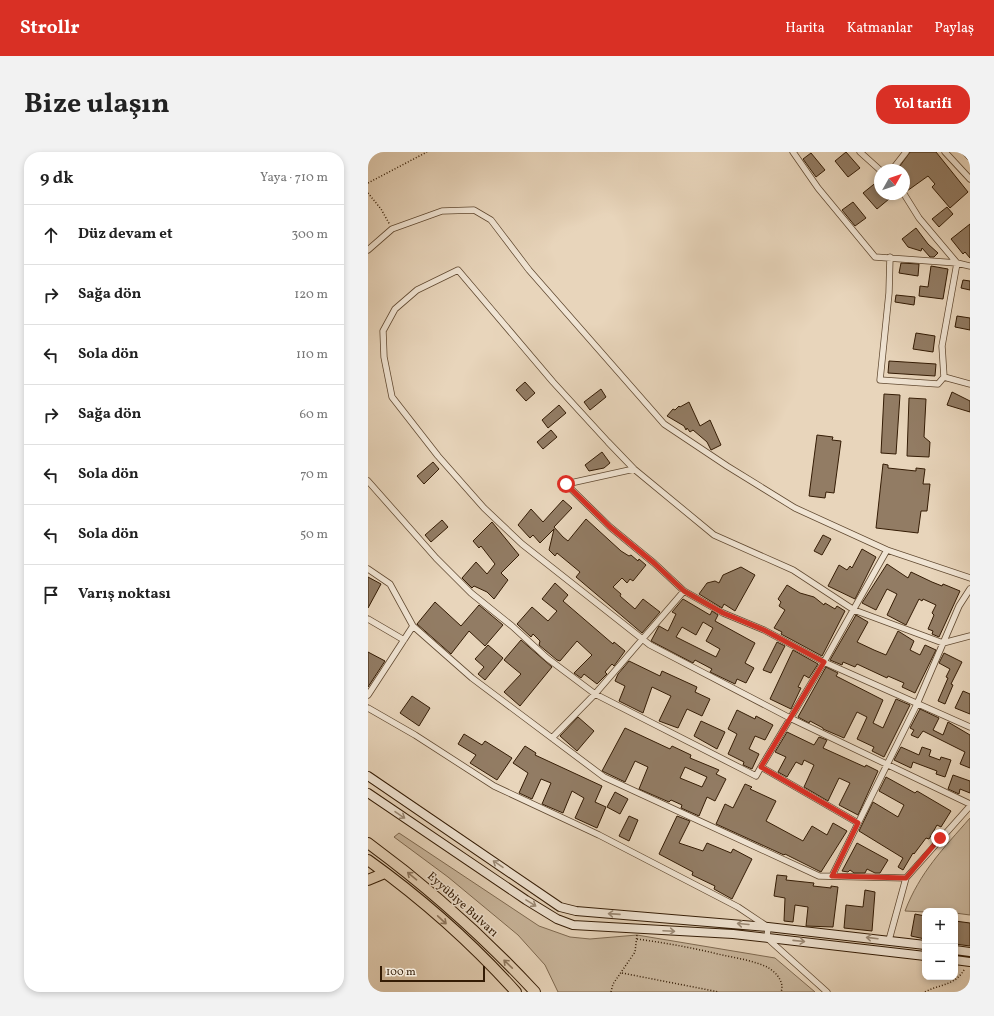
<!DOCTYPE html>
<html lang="tr">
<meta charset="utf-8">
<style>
body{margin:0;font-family:Vollkorn,serif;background:#f2f2f2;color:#222}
.controls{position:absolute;right:12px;bottom:12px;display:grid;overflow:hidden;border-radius:8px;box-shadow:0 2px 6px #0003}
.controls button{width:36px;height:36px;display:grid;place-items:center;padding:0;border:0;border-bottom:1px solid #e0e0e0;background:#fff;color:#222;font:20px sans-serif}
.compass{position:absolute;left:506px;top:12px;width:36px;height:36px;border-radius:50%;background:#fff;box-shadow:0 2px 6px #0003;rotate:50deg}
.scale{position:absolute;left:12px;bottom:10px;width:105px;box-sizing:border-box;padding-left:4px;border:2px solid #341c05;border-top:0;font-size:11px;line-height:14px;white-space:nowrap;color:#341c05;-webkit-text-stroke:3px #f0e4d3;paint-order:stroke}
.stop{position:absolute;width:12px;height:12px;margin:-9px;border:3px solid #d93025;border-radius:50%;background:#fff}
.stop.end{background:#d93025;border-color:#fff;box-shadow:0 1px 4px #0008}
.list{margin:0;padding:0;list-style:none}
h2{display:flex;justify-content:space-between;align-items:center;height:52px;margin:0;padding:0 16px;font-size:17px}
h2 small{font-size:13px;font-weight:400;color:#767676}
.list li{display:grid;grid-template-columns:26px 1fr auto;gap:12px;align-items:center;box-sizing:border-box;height:60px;padding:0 16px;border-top:1px solid #e0e0e0}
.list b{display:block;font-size:15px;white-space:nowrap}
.list em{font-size:13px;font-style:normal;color:#767676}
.icon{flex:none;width:22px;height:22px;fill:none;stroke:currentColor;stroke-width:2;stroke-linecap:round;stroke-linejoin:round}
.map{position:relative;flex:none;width:602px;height:840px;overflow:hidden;border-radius:16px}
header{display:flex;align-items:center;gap:24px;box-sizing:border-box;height:56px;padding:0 20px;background:#d93025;color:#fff}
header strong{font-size:19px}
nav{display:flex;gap:22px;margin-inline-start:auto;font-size:14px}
.intro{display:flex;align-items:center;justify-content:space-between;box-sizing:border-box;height:96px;padding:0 24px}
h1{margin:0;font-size:28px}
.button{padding:10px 18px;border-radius:16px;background:#d93025;color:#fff;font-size:14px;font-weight:700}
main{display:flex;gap:24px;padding:0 24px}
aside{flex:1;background:#fff;border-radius:16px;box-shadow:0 2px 6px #0003}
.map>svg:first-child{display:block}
.green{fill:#c9b69c;stroke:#7e6950}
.building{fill:#927c64;stroke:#341c05;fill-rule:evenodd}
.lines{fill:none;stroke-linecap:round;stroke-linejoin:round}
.street-casing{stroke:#614a32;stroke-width:7}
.secondary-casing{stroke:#341c05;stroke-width:10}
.highway-casing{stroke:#341c05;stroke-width:12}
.path{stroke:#341c05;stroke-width:1.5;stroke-dasharray:1 2;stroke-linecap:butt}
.street{stroke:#f0e4d3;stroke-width:5.5}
.secondary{stroke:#f0e4d3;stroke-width:8}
.highway{stroke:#e8d5bb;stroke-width:10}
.oneway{stroke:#9b8a76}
.oneway2{stroke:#8e7860}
.route{stroke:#d93025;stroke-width:5}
.labels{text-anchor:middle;stroke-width:3;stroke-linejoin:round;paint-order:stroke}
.street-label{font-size:12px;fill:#341c05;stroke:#f0e4d3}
</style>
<header>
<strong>Strollr</strong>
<nav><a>Harita</a><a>Katmanlar</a><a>Paylaş</a></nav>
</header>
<div class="intro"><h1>Bize ulaşın</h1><a class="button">Yol tarifi</a></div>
<main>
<aside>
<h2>9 dk<small>Yaya · 710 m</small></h2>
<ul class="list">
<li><svg class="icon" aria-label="ahead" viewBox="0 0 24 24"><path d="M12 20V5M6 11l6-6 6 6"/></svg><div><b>Düz devam et</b></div><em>300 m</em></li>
<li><svg class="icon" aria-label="right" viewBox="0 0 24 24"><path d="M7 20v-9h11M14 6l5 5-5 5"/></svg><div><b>Sağa dön</b></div><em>120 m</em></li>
<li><svg class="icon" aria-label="left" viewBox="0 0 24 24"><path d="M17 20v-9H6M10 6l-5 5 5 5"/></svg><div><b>Sola dön</b></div><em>110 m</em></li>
<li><svg class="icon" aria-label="right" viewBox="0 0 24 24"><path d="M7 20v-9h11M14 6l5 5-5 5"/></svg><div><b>Sağa dön</b></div><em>60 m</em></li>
<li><svg class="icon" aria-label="left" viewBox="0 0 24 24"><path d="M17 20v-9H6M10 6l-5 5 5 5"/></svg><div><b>Sola dön</b></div><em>70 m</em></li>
<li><svg class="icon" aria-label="left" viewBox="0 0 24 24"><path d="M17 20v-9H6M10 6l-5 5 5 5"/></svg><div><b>Sola dön</b></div><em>50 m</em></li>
<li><svg class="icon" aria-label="arrive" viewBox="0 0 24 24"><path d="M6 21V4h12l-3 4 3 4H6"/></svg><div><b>Varış noktası</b></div></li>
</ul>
</aside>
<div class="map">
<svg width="602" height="840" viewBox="0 0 602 840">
<rect width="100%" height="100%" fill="#e8d5bb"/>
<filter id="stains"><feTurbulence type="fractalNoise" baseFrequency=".005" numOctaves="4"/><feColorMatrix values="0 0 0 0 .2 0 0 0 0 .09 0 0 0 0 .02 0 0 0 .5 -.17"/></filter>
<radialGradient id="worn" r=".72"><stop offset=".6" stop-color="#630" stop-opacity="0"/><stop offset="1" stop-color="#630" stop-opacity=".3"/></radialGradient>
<path class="green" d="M602,666V763L587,761V759H557V760L537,759C552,720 575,697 602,666Z
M31,681L171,774L202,785L222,787L269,783L407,806L447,840H190L177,813L150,783L80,725L26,685Z"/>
<path class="building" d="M478,0L492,16L480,25L467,9Z
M542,0H568L600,40L582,56L564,35L567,32L560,24L539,39L536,35V18H529Z
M593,0H602V10Z
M443,1L457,18L448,25L435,7Z
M510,29L512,32V42H527L509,57L495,41Z
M485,50L498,66L487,74L474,58Z
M579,55L585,62L571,75L564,67Z
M602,72V106L597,100L595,102L583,87Z
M548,76L560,92L570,101L566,105H562L554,96L553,99L540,95L534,87Z
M533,111L551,112L550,124L531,121Z
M563,114L580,117L575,147L551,144L552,134L560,135Z
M595,128L602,129V138L593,136Z
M528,143L547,145L546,153L527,150Z
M589,164L602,166V178L587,175Z
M548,181L567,184L565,200L545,197Z
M521,209L568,212L567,224L520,221Z
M157,230L167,241L158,249L148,238Z
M233,237L238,245L222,258L216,250Z
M584,240L602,249V260L579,253Z
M516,242L532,243L528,302L513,301Z
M541,246L558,247L556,285L562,290L561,305L539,304Z
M321,250L332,274L342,268L353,293L343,298L339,290L325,278L322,280L319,276L318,278L316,274L299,264L305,257L307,258L311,254L312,255Z
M191,253L198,261L180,276L174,268Z
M183,278L189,285L175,297L169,290Z
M449,283L465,285L464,288L473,289L466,341L458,340L457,346L441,344Z
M234,300L242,311L236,316L221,319L217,313Z
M65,310L71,317L56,332L49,324Z
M515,312L520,313V316L548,319V316L557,317L555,332H562L559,359H553L550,381L508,376Z
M195,348L204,356L186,375L195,385L200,389L218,367L253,399L261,404L263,403L270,409L271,407L278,413L265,429L262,427L259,431L254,426L245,435L253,442L252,444L267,457L275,447L292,460L274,481L208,425L212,420L189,401L187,404L181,398L186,377L172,391L165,383L162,386L150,373L163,357L175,370Z
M74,368L80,375L63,390L57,383Z
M124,370L151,403L133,421L140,428L126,447L119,440L106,434L104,436L94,426L108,410L119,422L127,412L113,394L111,396L105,389Z
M455,383L463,387L454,403L446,399Z
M494,397L508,405L487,447L460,434L471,413L479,418L482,414L484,416Z
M519,412L540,426L543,420L564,430L574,434L575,432L592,439L571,485L564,482L565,479L560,477L566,463L564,461L568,453L555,447L554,449L551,447L538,473L519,463L529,442L519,437L508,458L494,451Z
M373,415L387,423L367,459L356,452L354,456L331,442L339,431L347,429L351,431L355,423Z
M0,425L13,432L0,456Z
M187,431L200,443L195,449L245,492L246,490L257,499L246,514L244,512L237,520L239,522L229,532L216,522L213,526L206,521L224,503L209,489L192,509L189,508L171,493L172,489L165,482L163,485L149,472L164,455L180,469L189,459L174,447Z
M419,433L432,441L446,445L456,453L457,451L467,457L469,454L477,459L454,504L413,482L414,480L406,476L417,458L411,454L413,450L410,447Z
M315,447L342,463L344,459L350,463L347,469L387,491L377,511L386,516L378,531L369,527L367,532L342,520L344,517L327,508L325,511L283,489L291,474L300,479L308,462L304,460ZM335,470L345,476L338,489L352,497L348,505L308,485L314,475L328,483Z
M67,450L93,474L111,453L135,473L117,494L101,479L83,502L49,472Z
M488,463L500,470L489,490L506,498L518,503L530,479L546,489L542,498L552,503L557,493L568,498L547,541L534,535L536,531L520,524L519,526L489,512L487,515L475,510L474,513L462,508Z
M153,488L184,515L152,554L136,540L153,522L136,508Z
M409,490L417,494L403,521L395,518Z
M120,493L135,506L117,528L110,522L116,515L107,507Z
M425,498L450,512L441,526L436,523L430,535L433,536L423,557L402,547Z
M0,500L17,509L0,535Z
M576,501L594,510L583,532L585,533L577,552L570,549L580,526L578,525L582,517L571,511Z
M261,509L292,524L294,519L329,535L327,540L342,547L334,564L319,557L310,576L291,569L303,544L284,535L275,561L251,549L257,534L247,529L250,522Z
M458,515L470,521L468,524L515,548L505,571L515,576L528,547L542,553L516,605L504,599L506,595L489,587L499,565L489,560L476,586L455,577V576L442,569L441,571L430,565Z
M595,539L602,542V562L587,556Z
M44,544L62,556L51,574L32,561Z
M552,557L571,566L565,578L575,583L580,570L602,583V616L592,612L597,600L555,579L550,586L543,583L546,578L542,576Z
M369,558L387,567L388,564L405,573L397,588L387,584L381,597L391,602L384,617L375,613L376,610L360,602L369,582L360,577Z
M210,565L226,579L209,599L192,584Z
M333,569L357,580L349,597L326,584Z
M257,576L302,597L304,594L323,603L322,606L351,618L348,622L358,627L347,649L339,645L331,664L313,656L314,653L303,648L301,650L271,637L280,615L267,609L257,630L234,619ZM317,615L339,625L334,635L312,626Z
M419,580L446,593L451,585L459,588L455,596L497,615L498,613L510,619L490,663L471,653L482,631L471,626L460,649L436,635L446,613L436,608L434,613L428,610L419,625L410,620L418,605L407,600Z
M96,582L114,593L117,589L144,606L129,628L102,611L108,603L90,592Z
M157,594L168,601L167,603L234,634L227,650L238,655L229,676L207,666L216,646L204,639L195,661L174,652L183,631L173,627L164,647L151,641L160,621L145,611Z
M533,595L551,603L554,595L563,598L561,604L572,608L573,605L583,608L577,625L568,622L569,619L545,610L543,616L526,608Z
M585,623L602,629V641L592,637L591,642L580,637Z
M518,625L547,641L549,639L583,659L573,675L569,673L561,687L558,686L546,702L545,701L535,718L530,715L535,706L491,679L505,650L530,665L536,653L511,639Z
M377,632L384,635L382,637L408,649L398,669L435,689L444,674L459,683L465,671L479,679L453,720L417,702L416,703L348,672L357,652L365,656Z
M247,640L260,647L252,662L239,655Z
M261,664L270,668L261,689L251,684Z
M309,664L322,669L311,691L335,699L339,691L363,701L365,697L384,707L364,747L346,737L347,734L324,723L325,720L291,702Z
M489,691L520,708L512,721H507L499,717L497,721H486L482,718L480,720L474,719Z
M409,723L419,724L418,728L446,731L445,734L463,736V734L470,735L465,775L438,774L440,755L427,753L425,770L416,769L417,746L406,744Z
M497,738L507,740L504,779L476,776L478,753L495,755Z
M547,762L557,764V787L543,784Z
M587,769L602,771V794L587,792Z"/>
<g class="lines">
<defs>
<path id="street" d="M425,0L450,36L507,105L589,111L574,194L576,225L602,232
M492,0L512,18
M577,0L602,27
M524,18L538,0
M536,42L551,66L589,111L602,114
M0,98L24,77L74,59L106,58L123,68L161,118L296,272L359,314L427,356L519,398L602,426
M522,105L521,141L512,228L570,232L576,225
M266,317L198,332L242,375L286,411L316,439L355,461L396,478L456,510L602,575
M0,329L68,406L103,441L144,474L179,506L227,542L388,624L393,615L490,671
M0,417L22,432L45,474L104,526L236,625L451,724L538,726
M0,467L36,488
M602,484L575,491L486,458L425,418L346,383L266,317L240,290L185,230L90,118L49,138L27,157L15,179L16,205L24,245L70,304L116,356L154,392L282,493L422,566L602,652
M0,543L45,474
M0,556L47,583L126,634L231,683L370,755L400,775L399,786L459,840
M184,586L227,542L316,439
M393,615L456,510L519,398
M464,724L549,552L591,454L602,437
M521,788L538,726L602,654"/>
<path id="secondary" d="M0,624L192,755L208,759L400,775L557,793
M0,641L158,748L189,767L205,773L365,782L557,804
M587,798L602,800
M587,808L602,810"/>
<path id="highway" d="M0,691C60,735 116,785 167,840
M0,708C53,746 104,791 148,840
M0,728L17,721"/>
</defs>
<use href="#street" class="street-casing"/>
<use href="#secondary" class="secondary-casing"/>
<use href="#highway" class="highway-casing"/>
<path class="path" d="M0,31L59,0
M0,41L13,57L22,73
M269,787C298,791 326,796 354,803C369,806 386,809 399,815C408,820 417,830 413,840
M254,821L351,840
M243,840L245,832L267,800L269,783
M557,840C571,832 588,834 597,816"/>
<use href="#street" class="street"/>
<use href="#secondary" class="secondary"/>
<use href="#highway" class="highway"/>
</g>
<defs><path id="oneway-shaft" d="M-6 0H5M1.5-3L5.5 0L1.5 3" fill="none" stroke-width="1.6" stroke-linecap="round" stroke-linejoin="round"/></defs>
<g class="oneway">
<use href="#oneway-shaft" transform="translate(32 663) rotate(34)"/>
<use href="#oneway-shaft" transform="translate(130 712) rotate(-146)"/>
<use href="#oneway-shaft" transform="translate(163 751) rotate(32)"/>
<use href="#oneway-shaft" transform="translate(246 762) rotate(-176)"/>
<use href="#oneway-shaft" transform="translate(375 772) rotate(-175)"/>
<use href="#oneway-shaft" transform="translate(301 779) rotate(3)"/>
<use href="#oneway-shaft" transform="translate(504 786) rotate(-173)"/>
<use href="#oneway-shaft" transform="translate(431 789) rotate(6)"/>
</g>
<g class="oneway2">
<use href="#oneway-shaft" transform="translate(44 724) rotate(-140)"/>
<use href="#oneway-shaft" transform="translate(74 768) rotate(43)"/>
<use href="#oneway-shaft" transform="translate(140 812) rotate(-136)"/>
</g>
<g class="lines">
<path class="route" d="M198,332L242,375L286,411L316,439L355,461L396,478L456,510L393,615L490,671L464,724L538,726L572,686"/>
</g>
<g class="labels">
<g class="street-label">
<text transform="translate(95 752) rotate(42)" y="4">Eyyübiye Bulvarı</text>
</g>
</g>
<rect width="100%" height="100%" filter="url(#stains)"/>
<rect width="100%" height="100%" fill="url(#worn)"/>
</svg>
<div class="controls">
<button>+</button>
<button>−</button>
</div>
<svg class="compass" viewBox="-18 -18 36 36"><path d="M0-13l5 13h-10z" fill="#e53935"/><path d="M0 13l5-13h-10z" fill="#767676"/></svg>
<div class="scale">100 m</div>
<div class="stop" style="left:198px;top:332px"></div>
<div class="stop end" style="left:572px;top:686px"></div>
</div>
</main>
